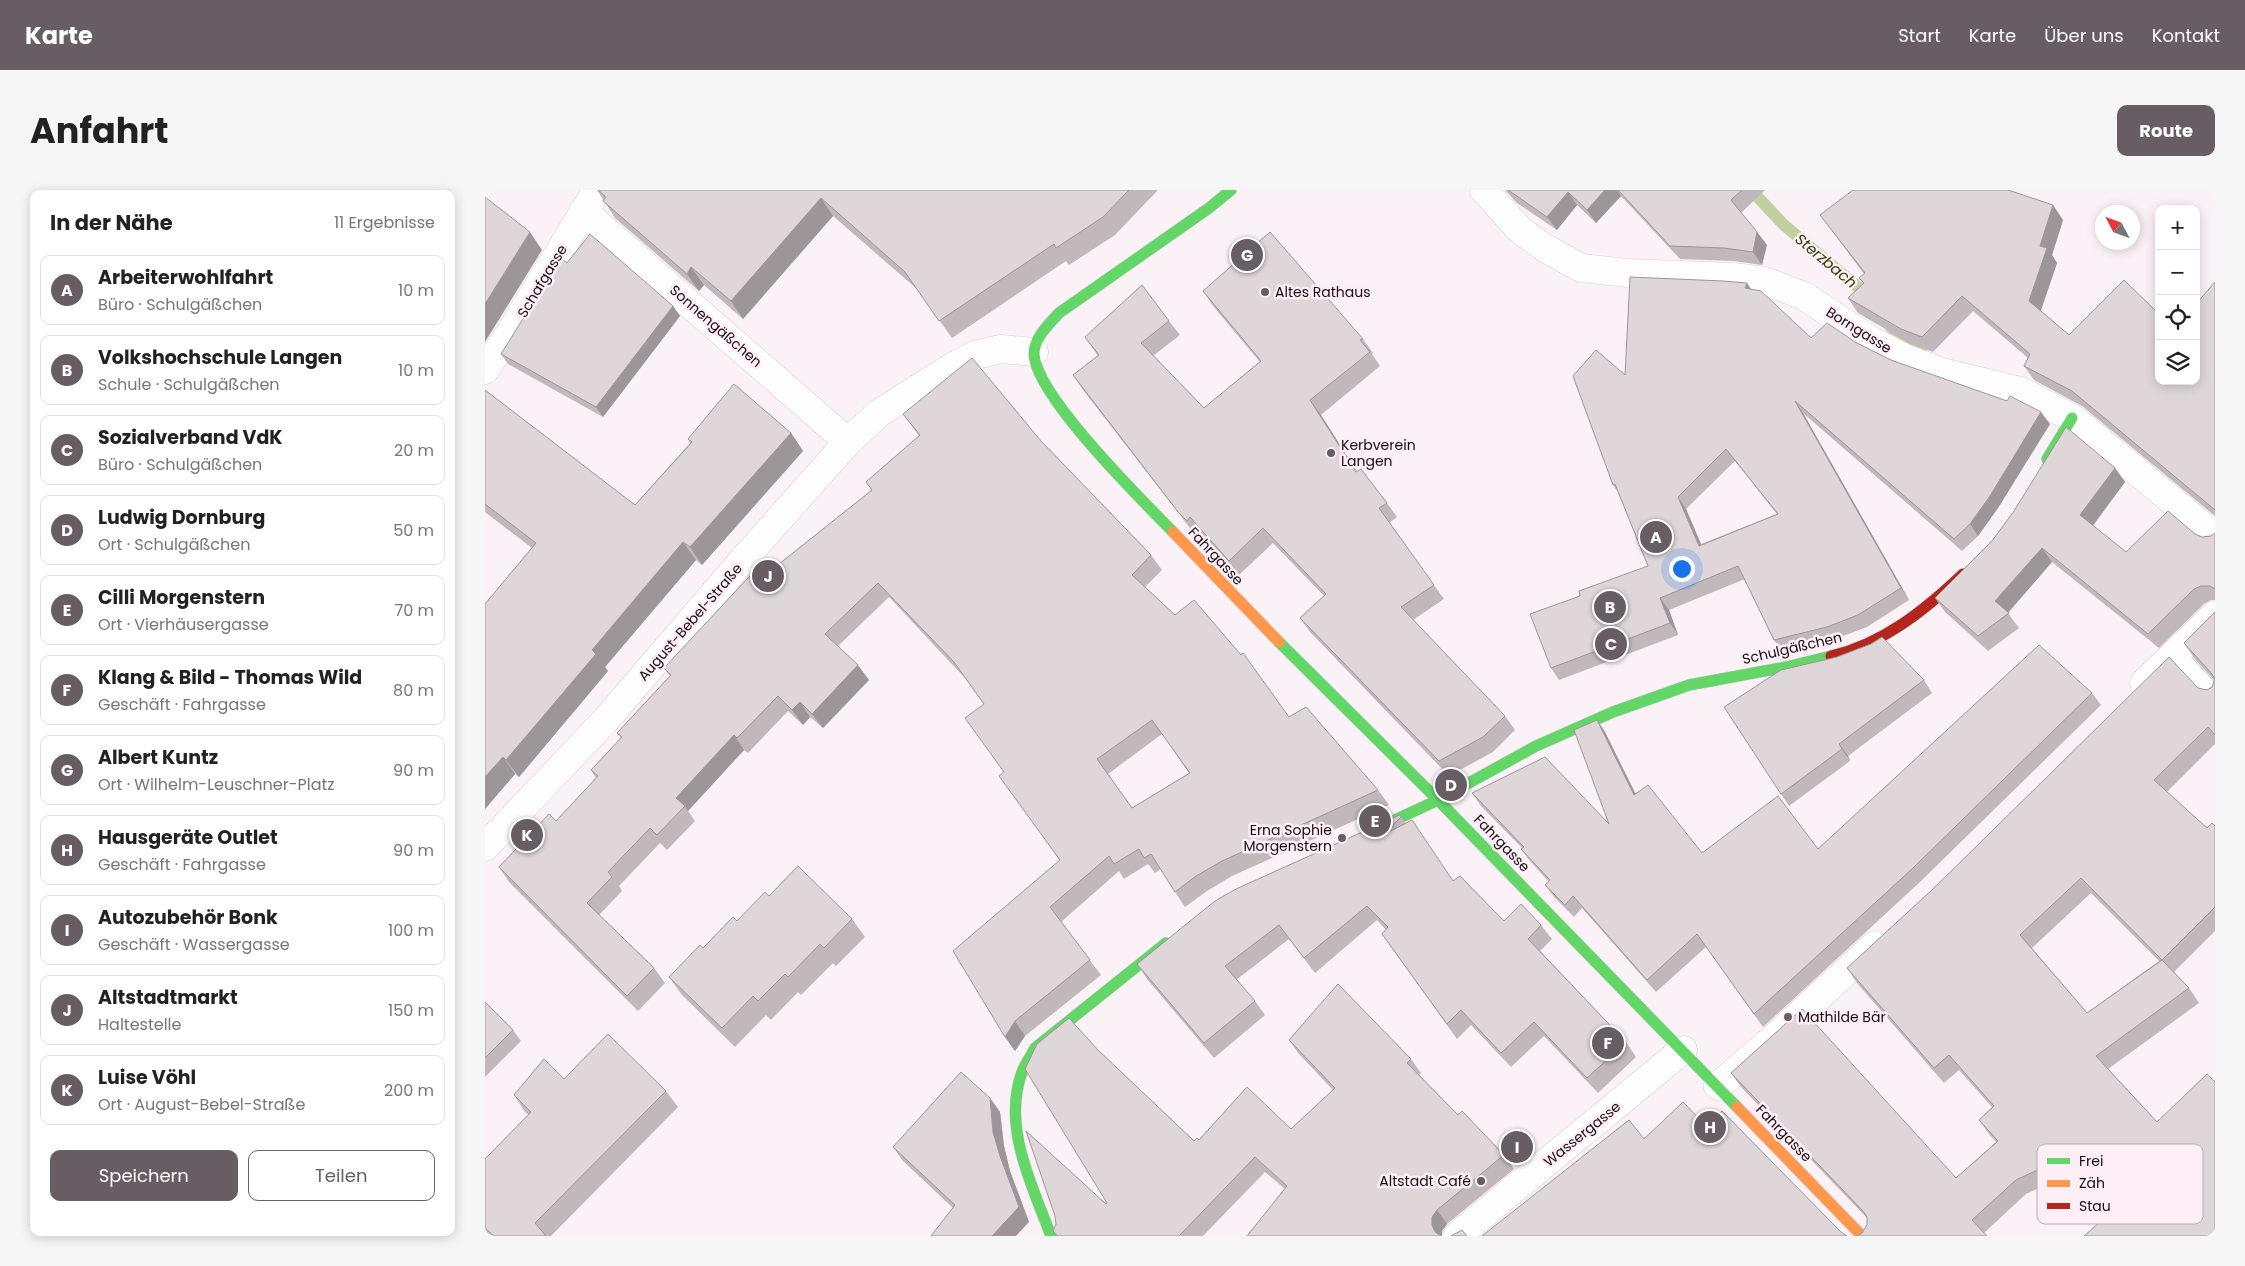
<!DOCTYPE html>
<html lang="de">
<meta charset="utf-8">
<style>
body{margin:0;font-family:Poppins,sans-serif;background:#f6f6f6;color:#222}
.controls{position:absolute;right:15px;top:15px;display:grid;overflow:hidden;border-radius:10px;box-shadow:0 2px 12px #0003}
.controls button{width:45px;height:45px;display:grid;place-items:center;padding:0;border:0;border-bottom:1px solid #e0e0e0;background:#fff;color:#222;font:25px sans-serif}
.compass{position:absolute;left:1610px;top:15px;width:45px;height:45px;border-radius:50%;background:#fff;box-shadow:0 2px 12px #0003;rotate:311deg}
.you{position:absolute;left:1196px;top:378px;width:18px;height:18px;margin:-12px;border:4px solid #fff;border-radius:50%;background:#1a73e8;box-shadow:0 0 0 8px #1a73e833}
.badge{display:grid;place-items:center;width:32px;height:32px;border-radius:50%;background:#665e62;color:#fff;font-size:16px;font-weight:700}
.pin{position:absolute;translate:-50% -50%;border:2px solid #fff;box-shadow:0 1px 5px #0006}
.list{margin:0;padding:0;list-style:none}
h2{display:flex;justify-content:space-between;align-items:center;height:65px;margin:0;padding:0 20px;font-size:21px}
h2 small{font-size:16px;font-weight:400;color:#767676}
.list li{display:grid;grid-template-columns:32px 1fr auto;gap:15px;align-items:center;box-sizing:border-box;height:70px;margin:0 10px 10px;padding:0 10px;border:1px solid #e0e0e0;border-radius:10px}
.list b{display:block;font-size:19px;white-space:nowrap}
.list p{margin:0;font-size:16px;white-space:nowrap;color:#767676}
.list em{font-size:16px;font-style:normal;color:#767676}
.actions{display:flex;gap:10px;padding:15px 20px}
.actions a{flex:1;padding:11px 0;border:1px solid #665e62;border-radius:10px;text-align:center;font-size:18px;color:#665e62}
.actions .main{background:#665e62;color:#fff}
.icon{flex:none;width:28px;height:28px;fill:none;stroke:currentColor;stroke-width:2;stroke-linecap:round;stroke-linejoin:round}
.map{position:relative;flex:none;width:1730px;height:1046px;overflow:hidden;border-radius:10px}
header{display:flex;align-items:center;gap:30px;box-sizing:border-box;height:70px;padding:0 25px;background:#665e62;color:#fff}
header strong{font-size:24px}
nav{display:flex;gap:28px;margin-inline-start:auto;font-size:18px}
.intro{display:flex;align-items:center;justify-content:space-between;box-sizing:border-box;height:120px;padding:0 30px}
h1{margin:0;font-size:35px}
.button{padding:12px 22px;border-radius:10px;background:#665e62;color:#fff;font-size:18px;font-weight:700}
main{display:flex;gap:30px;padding:0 30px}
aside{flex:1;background:#fff;border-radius:10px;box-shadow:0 2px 12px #0003}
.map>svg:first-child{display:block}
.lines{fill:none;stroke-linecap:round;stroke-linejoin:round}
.stream{stroke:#c1d09e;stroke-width:12}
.lane-casing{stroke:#d7ced2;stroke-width:18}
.street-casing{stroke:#d7ced2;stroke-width:29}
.fast-casing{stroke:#d7ced2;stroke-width:12}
.slow-casing{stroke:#d7ced2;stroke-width:12}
.jam-casing{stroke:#d7ced2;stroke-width:12}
.lane{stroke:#fefdfe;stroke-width:16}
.street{stroke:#fefdfe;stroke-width:28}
.fast{stroke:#63d668;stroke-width:11}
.slow{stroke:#ff974d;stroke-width:11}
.jam{stroke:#b3261e;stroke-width:11}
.wall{fill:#c0b8bb;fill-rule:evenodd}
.shaded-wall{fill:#9c9699}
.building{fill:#dfd6da;stroke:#9c9699;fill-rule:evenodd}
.poi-dot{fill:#665e62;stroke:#feeef5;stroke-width:2}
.labels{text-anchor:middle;stroke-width:5;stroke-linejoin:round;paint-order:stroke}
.street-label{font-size:14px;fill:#160e12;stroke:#feeef5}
.poi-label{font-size:14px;fill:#160e12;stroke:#feeef5;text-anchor:start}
.water-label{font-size:15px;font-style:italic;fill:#2f3e07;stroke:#feeef5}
.key{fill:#feeef5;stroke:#b8abb1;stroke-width:1}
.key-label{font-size:14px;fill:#160e12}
</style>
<header>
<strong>Karte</strong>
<nav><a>Start</a><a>Karte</a><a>Über uns</a><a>Kontakt</a></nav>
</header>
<div class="intro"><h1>Anfahrt</h1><a class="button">Route</a></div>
<main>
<aside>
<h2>In der Nähe<small>11 Ergebnisse</small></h2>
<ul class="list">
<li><span class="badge">A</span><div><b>Arbeiterwohlfahrt</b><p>Büro · Schulgäßchen</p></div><em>10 m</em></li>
<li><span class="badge">B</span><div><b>Volkshochschule Langen</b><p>Schule · Schulgäßchen</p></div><em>10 m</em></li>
<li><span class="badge">C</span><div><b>Sozialverband VdK</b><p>Büro · Schulgäßchen</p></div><em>20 m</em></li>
<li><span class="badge">D</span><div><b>Ludwig Dornburg</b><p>Ort · Schulgäßchen</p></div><em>50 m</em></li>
<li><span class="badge">E</span><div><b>Cilli Morgenstern</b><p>Ort · Vierhäusergasse</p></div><em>70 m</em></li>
<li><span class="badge">F</span><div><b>Klang &amp; Bild - Thomas Wild</b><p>Geschäft · Fahrgasse</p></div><em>80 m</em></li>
<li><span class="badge">G</span><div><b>Albert Kuntz</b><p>Ort · Wilhelm-Leuschner-Platz</p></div><em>90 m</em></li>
<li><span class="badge">H</span><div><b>Hausgeräte Outlet</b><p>Geschäft · Fahrgasse</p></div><em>90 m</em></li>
<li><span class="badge">I</span><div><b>Autozubehör Bonk</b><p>Geschäft · Wassergasse</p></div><em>100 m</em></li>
<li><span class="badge">J</span><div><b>Altstadtmarkt</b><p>Haltestelle</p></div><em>150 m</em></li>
<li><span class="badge">K</span><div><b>Luise Vöhl</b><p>Ort · August-Bebel-Straße</p></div><em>200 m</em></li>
</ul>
<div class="actions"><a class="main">Speichern</a><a>Teilen</a></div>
</aside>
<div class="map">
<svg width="1730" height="1046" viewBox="0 0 1730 1046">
<rect width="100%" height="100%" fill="#faf2f6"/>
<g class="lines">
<path class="stream" d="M1266,0L1299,35L1375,99L1384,112
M1405,136L1423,154L1436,162"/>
<defs>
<path id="lane" d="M1690,462L1730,505"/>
<path id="street" d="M999,0L1035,40L1060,58L1096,78L1143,83L1248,87L1280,91L1319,106L1386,150L1420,168L1457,182L1536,201L1587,228L1730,346
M98,21L363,252
M0,180L25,143L112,0
M1659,493L1730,425
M0,657L119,532L256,372L363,252L394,223L467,177L490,165L516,159L549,162
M1233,896L1289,848L1390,755
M972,1046L1198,860"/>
<path id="fast" d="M1562,269L1587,228
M688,342C656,309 551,206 549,164C549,148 564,134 574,123L724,18L746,0
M794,452L953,610L1252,917
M882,643L953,610L1051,556L1128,522L1204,495L1301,477L1346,466
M566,1046C547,995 517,937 537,882C540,874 546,866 550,858L681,753"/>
<path id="slow" d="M688,342L794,452
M1252,917L1377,1046"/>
<path id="jam" d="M1346,466C1398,454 1440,420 1478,384"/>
</defs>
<use href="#lane" class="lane-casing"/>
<use href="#street" class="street-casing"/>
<use href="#fast" class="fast-casing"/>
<use href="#slow" class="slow-casing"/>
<use href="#jam" class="jam-casing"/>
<use href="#lane" class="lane"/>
<use href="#street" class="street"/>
<use href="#fast" class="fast"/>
<use href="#slow" class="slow"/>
<use href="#jam" class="jam"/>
</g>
<path class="wall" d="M112,0H673L630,45L584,75L581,71L467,148L432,99L348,26L258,129L219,95L214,101L130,28Z
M1020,0H1280L1256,23L1272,42L1282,55L1277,75L1249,71L1195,69L1136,6L1111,33L1092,15L1072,40L1032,13Z
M1568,15L1578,30L1567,65L1572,73L1556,121L1584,145L1674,191L1730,92V326L1597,216L1549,190L1539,176L1543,168L1488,121L1448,162L1426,154L1373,123L1363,108L1378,93L1374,88L1379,84L1335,25Z
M82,73L188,116L195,126L118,227L23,174L16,164Z
M1265,99L1326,148L1370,152L1406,170L1565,234L1513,318L1493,346L1477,361L1318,223L1424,410L1382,437L1350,449L1297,462L1289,450L1260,389L1184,420L1193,445L1074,490L1066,478L1095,406L1163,376L1133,302L1128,295L1140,185ZM1250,271L1292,324L1216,354L1201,319Z
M718,101L878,149L888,163L887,164L895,176L836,225L871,281L902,313L912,327L904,333L959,409L928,430L1020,526L1030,540L1008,562L964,586L825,442L815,428L839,406L788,353L754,385L715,342L712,345L705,338L598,200L588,185L613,166L600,147L684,131L695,145L668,166L719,218L775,172L728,116Z
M0,200L150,315L205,253L203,249L306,243L318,261L217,375L211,370L120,477L123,481L34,587L30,584L0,619L47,358L0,322Z
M418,224L556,251L666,365L677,380L660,397L690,425L804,527L893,600L904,615L747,686L722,701L700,717L690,702L676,679L670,683L663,674L639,689L634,681L576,732L616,785L540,846L530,861L520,847L574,670L519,582L499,514L479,487L404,407L353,456L384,490L338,538L325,527L318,535L303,521L263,563L259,560L203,621L210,631L182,660L175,653L134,696L137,701L114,725L169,778L180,793L153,821L24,692L14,677L71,631L111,588L106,580L136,548L132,543L185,486L179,478L284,382L387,300L381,292L434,246ZM677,544L704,583L647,618L623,584Z
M1630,278L1640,292L1608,336L1641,362L1710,344L1717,347L1726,346L1730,343V410H1726L1719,414L1674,458L1567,372L1523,423L1534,438L1503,461L1460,422L1450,408Z
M1730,422V554L1682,602L1722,638L1730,636V741L1689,782L1704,798L1714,813L1623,879L1672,932L1614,1033V1030L1575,988L1541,1004L1499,1043H1377L1382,1035V1028L1256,897L1246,883L1471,988L1511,952L1504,944L1494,930L1507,917L1474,880L1459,893L1372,793L1362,778L1713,498L1722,500L1727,497L1729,490L1709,468L1699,453ZM1606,703L1674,771L1602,823L1547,758Z
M1386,454L1439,490L1447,503L1363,566L1365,571L1304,616L1296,604L1352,467Z
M1607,503L1616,515L1436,691L1278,837L1221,757L1171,802L1097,718L1089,727L1069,707L1060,695L1064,692L1045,671L1036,659L1037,658L996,616L987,603L1124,634L1112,530L1120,542L1151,604L1217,663L1333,659Z
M915,625L921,634L968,690L1019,731L1056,735L1067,749L1055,761L1141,852L1151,867L1113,903L1059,846L1026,877L986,835L972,849L897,744L901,740L892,730L830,783L804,749L751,790L770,811L780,825L729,868L662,789L652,774Z
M284,706L367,729L380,747L351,776L348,773L316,805L313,802L286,830L281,825L250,857L197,805L184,787L218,758Z
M0,812L28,840L36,851L0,887Z
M804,850L926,869L936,883L934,885L973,925L1019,965L1029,979L962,1034L957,1041L800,999L780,982L718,1046H572L568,1041L622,1013L613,860L709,951L806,939L848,900L814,864Z
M79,889L181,901L193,917L66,1046H3L0,1044V969L44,925L40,922L29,905Z
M505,908L515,922L519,956L525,981L544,1032L468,1018L418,971L408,957Z"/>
<path class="shaded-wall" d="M1120,0H1132L1136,6L1111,33L1102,20Z
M1083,2L1092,15L1072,40L1062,27Z
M336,8L348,26L258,129L246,111Z
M1568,15L1578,30L1567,65L1572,73L1554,125L1544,111L1555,56Z
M45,42L57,60L0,152V114Z
M1272,42L1282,55L1277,75L1268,62Z
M206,77L219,95L214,101L202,84Z
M1262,93L1270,105L1260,98Z
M188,116L195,126L118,227L111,217Z
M825,210L836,225L881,296L871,282Z
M1310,211L1318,223L1424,410L1416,398Z
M1556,222L1565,234L1513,318L1493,346L1485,334Z
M306,243L318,261L217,375L205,357Z
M1630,278L1640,292L1605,339L1595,325Z
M1193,307L1201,319L1222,368L1214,356Z
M198,352L211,370L120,477L123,481L34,587L21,570L107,460Z
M1557,358L1567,372L1520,426L1510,411Z
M1175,408L1184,420L1193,445L1185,433Z
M373,475L384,490L338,538L327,524Z
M315,512L325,527L318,535L307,520Z
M1112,530L1120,542L1157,618L1149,605Z
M249,545L259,560L203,621L200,616L191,608Z
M1354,554L1363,566L1365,571L1357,559Z
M18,567L30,584L0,619V587Z
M530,831L540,846L530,861L520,847Z
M505,908L515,922L519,956L525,981L544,1032L531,1046H507L515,966L508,942Z
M952,1020L962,1034L957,1041V1046L950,1042L947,1035V1027Z"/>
<path class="building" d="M113,0H644L618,27L571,58L569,54L454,131L420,82L336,8L246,111L206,77L202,84L118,11L121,7Z
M1023,0H1120L1102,20L1083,2L1062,27Z
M1133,0H1257L1246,10L1272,42L1268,62L1239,58L1185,56Z
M1368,0H1523L1568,15L1555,56L1562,58L1544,111L1584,145L1639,90L1674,124V191H1711V114L1730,92V320L1587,201L1539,176L1545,164L1477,106L1437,147L1416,139L1363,108L1379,93L1374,88L1380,83L1335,25Z
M0,7L45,42L0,114Z
M785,42L878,149L875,150L885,162L825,210L871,282L876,279L902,313L894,318L949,395L916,417L1020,526L998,547L954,571L815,428L841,404L778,338L744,371L705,327L702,331L694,323L588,185L614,165L600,147L657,95L684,131L656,153L719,218L776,171L718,101Z
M105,44L188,116L111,217L16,164L76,68L82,73Z
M1145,87L1238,91L1262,93L1260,98L1276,101L1326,148L1342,133L1370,152L1406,170L1522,211L1525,206L1556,222L1505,306L1485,334L1469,349L1310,211L1416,398L1373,425L1342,437L1289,450L1253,376L1175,408L1185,433L1066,478L1045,424L1095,406L1094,401L1163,376L1130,294L1128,295L1088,186L1111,160L1140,185ZM1241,259L1293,324L1214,356L1193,307Z
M487,168L556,251L666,365L647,385L690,425L709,410L756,465L758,463L804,527L821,517L893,600L737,671L711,686L690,702L666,664L659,668L654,659L629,674L624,666L565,717L605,770L530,831L520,847L468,761L575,670L514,586L519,582L480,528L499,514L469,472L393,393L340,444L373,475L327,524L315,512L307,520L293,506L252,548L249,545L191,608L200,616L172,645L165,638L123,682L127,687L102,713L169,778L142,806L14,677L64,624L71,631L113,586L106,580L137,547L132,543L186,485L179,478L276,374L284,382L387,300L381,292L435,245L418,224ZM667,530L705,583L647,618L612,569Z
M249,194L306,243L205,357L198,352L107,460L111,464L21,570L18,567L0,587V414L51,353L0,314V200L150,315L207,252L203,249Z
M1581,237L1630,278L1595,325L1641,362L1683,321L1710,344L1717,347L1726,346L1730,343V399L1725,396H1716L1709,399L1663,444L1557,358L1510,411L1524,423L1493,446L1450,408L1507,351L1529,321Z
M1730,422V545L1723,537L1669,590L1722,638L1727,633L1730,636V717L1677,770L1704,798L1611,866L1672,932L1722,884L1730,892V1046H1599L1615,1032L1613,1031L1616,1028L1565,974L1531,990L1487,1030L1502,1046H1372L1377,1043L1382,1035V1027L1378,1021L1246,883L1317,819L1471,988L1513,951L1494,930L1509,916L1464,865L1449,878L1362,778L1448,699L1684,467L1713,498L1722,500L1727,497L1730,489L1727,484L1699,453ZM1596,688L1677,770L1602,823L1535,745Z
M1397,447L1439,490L1354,554L1357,559L1296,604L1239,517L1296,480L1352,467L1386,454Z
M1554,455L1607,503L1428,678L1269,824L1212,744L1162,790L1088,706L1080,715L1060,695L1065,690L1036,659L1039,657L987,603L1060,567L1124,634L1089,540L1112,530L1149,605L1163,595L1217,663L1293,606L1333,659Z
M915,625L916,627L896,646L927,630L968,691L975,686L1019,731L1036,714L1056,735L1043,749L1141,852L1102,888L1049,832L1016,863L976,820L962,834L897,744L903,737L882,716L819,768L794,735L740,776L770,811L719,853L652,774L730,711L751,699Z
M313,676L367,729L339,758L335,754L303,787L300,784L273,811L268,806L237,838L184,787L215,755L218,758L248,727L252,731L280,702L284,706Z
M853,794L926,869L922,873L973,925L977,921L1019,965L952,1020L947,1027V1035L950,1042L956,1046H762L802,996L770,967L694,1046H573L568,1041L571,1034L570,1026L541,941L621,1014L622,1013L540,879L552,854L584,828L613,860L709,951L712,948L714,950L762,897L806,939L850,898L804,850Z
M0,812L28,840L0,868Z
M123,844L181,901L50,1033L61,1046H9L0,1038V969L46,922L29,905L59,869L79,889Z
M476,882L505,908L508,942L515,966L534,1017L507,1046H446L470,1015L408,957Z
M1198,912L1221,936L1237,921L1356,1042L1362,1046H997L1144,930L1159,949Z
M977,1040L982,1046H966Z"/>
<g class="poi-dot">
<circle cx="780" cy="102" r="5"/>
<circle cx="846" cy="263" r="5"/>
<circle cx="857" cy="648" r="5"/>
<circle cx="1303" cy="827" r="5"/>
<circle cx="996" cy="991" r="5"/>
</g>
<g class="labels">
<g class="street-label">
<text transform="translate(57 91) rotate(-59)" y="5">Schafgasse</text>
<text transform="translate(231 136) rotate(41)" y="5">Sonnengäßchen</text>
<text transform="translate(1374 140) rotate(32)" y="5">Borngasse</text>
<text transform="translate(731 366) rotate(47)" y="5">Fahrgasse</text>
<text transform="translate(205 432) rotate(-49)" y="5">August-Bebel-Straße</text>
<text transform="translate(1307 458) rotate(-13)" y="5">Schulgäßchen</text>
<text transform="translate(1017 653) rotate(46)" y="5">Fahrgasse</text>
<text transform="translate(1299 943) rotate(46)" y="5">Fahrgasse</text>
<text transform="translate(1097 944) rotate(-39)" y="5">Wassergasse</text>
</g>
<g class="poi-label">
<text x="790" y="107">Altes Rathaus</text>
<text x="856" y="260">Kerbverein<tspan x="856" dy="16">Langen</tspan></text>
<text x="847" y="645" text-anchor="end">Erna Sophie<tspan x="847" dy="16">Morgenstern</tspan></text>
<text x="1313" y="832">Mathilde Bär</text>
<text x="986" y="996" text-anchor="end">Altstadt Café</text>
</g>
<g class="water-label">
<text transform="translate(1341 71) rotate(40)" y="5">Sterzbach</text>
</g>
</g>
<rect x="1552" y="954" width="166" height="80" rx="8" class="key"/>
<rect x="1562" y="968" width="23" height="6" fill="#63d668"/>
<rect x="1562" y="990" width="23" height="7" fill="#ff974d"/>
<rect x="1562" y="1013" width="23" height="6" fill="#b3261e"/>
<g class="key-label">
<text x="1594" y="976">Frei</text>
<text x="1594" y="998">Zäh</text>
<text x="1594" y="1021">Stau</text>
</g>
</svg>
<div class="controls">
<button>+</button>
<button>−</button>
<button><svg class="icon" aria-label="locate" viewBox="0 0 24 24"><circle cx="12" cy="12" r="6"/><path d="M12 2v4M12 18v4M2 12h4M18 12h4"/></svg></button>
<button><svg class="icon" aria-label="layers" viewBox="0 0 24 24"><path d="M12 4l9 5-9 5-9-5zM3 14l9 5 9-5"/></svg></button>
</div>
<svg class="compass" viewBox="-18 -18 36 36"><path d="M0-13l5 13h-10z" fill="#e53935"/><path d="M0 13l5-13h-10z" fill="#767676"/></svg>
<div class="you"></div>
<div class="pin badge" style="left:1171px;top:347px">A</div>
<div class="pin badge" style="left:1125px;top:417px">B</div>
<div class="pin badge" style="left:1126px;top:454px">C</div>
<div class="pin badge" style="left:966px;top:595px">D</div>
<div class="pin badge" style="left:890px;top:631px">E</div>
<div class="pin badge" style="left:1123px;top:853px">F</div>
<div class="pin badge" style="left:762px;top:65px">G</div>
<div class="pin badge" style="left:1225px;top:937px">H</div>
<div class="pin badge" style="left:1032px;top:957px">I</div>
<div class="pin badge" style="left:283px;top:386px">J</div>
<div class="pin badge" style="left:42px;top:645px">K</div>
</div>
</main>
